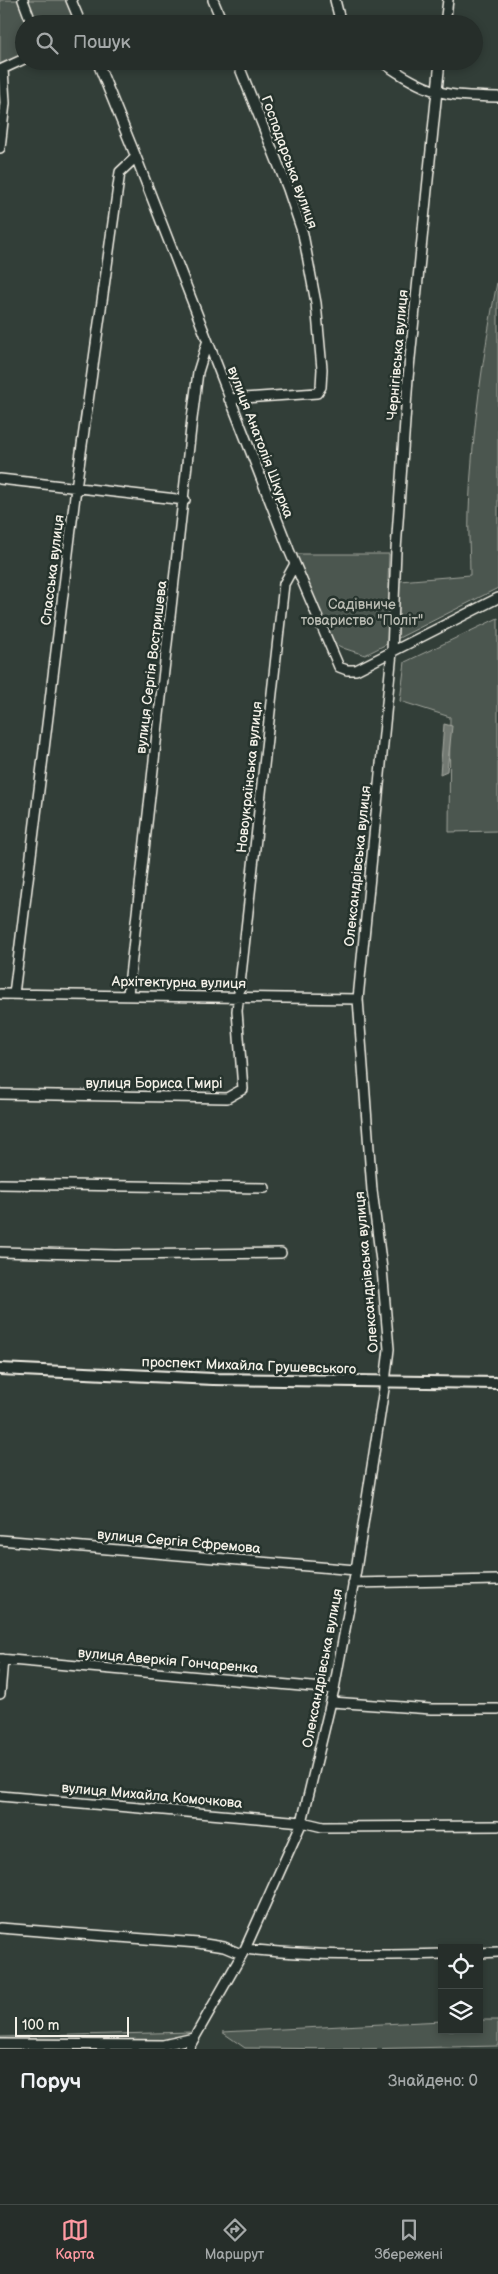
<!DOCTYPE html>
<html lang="uk">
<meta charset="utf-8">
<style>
body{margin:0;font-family:"Balsamiq Sans",sans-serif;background:#323a36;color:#f1f3f6}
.controls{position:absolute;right:15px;bottom:15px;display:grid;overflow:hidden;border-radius:0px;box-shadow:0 2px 8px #0003}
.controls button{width:45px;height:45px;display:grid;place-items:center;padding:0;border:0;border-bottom:1px solid #424a47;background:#262e2a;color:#f1f3f6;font:25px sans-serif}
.scale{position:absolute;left:15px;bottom:12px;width:114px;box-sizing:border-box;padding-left:5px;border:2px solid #f4f1e8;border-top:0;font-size:14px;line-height:18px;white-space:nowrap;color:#f4f1e8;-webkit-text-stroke:4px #26332d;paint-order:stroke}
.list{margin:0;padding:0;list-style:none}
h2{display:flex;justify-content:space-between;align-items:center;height:65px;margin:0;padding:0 20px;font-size:21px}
h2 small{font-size:16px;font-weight:400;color:#a4a8a8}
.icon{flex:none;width:28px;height:28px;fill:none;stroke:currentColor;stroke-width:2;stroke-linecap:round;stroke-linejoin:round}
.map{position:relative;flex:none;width:498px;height:2049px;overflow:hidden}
.search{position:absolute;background:#262e2a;box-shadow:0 2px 8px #0003;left:15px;right:15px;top:15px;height:55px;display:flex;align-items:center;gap:12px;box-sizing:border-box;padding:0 18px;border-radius:28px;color:#a4a8a8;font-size:19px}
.sheet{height:155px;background:#262e2a}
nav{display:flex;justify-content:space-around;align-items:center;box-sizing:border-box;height:70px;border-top:1px solid #424a47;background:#262e2a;font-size:14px;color:#a4a8a8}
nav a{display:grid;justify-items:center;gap:2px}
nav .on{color:#ff9aa2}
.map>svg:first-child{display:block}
.green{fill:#4c564f;stroke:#a0a49c}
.water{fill:#727972;stroke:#a6a9a1}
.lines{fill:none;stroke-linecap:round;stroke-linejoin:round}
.minor-casing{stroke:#f4f1e8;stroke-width:12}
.tertiary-casing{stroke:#f4f1e8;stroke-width:14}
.minor{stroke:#26332d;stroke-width:9}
.tertiary{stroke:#26332d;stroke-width:10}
.labels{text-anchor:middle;stroke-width:5;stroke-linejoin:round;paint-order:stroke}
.street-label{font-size:14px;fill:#f4f1e8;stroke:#26332d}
.park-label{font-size:14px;fill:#b9bbb2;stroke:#26332d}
</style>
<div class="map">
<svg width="498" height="2049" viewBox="0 0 498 2049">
<rect width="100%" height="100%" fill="#323e38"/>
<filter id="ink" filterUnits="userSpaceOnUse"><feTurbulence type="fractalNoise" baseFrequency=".02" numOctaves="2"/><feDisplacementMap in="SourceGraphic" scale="10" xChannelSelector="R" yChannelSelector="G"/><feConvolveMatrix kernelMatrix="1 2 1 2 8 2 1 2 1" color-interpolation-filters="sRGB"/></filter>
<g filter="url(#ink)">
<path class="green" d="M0,0H71L81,24H24V59L0,70Z
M498,277V588L365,655C357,652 346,650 339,646C322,635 304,575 296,554H389L388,582L470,575C470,553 468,531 469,510C472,431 483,354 498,277Z
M498,618V831L449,832L450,717L400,701L405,662Z
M479,2020H498V2046L359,2049L245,2048L222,2032L442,2021V2030H479Z
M191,2032L180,2049H0V2037Z"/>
<path class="water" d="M444,724L452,726L447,771L440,774Z"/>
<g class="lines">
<defs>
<path id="minor" d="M23,0L32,24
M71,0L81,24
M213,0L223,24
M335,0L341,24
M445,24L448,0
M97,61L136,157L289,550L339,667L347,670H356L498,598
M381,61C427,94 443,96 498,97
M0,70L24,59
M0,148L5,103L3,69
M229,399L317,393L321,387L322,369L316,303L303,234L288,189L237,61
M0,479L185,500
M0,994L358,999
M14,994L76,488L120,172L136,157
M128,994L192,419L198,372L207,343
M0,1094L227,1098L243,1089L237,1011L284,584L295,564
M0,1184L265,1188
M0,1252L115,1255L281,1253
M0,1540L356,1570
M353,1583L498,1580
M0,1659L334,1689
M0,1694L3,1659
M332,1702L431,1709H498
M0,1796L302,1822L323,1827L498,1826
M0,1928L198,1943L224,1947L241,1954
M245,1949C310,1956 377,1956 442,1954
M479,1953L498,1952
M0,2044L163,2045L194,2038
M188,2049L245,1949L302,1822L334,1689L356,1570L385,1382L389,1349L382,1269L372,1190L358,999L392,652L396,550L408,378L440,61"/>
<path id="tertiary" d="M0,1369L213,1379L498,1383"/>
</defs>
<use href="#minor" class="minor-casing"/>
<use href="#tertiary" class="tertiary-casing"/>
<use href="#minor" class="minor"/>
<use href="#tertiary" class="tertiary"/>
</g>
</g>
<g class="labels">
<g class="street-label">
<text transform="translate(290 162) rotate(70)" y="5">Господарська вулиця</text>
<text transform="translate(397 355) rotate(-85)" y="5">Чернігівська вулиця</text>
<text transform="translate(261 442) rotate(69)" y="5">вулиця Анатолія Шкурка</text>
<text transform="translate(52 570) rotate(-83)" y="5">Спасська вулиця</text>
<text transform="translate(151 667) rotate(-83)" y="5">вулиця Сергія Востришева</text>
<text transform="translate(249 777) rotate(-84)" y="5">Новоукраїнська вулиця</text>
<text transform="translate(357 866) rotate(-84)" y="5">Олександрівська вулиця</text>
<text transform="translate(179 982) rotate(1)" y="5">Архітектурна вулиця</text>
<text x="154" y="1088">вулиця Бориса Гмирі</text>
<text transform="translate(366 1272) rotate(-95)" y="5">Олександрівська вулиця</text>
<text transform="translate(249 1365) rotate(2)" y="5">проспект Михайла Грушевського</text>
<text transform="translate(179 1541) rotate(5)" y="5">вулиця Сергія Єфремова</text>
<text transform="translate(168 1660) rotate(5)" y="5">вулиця Аверкія Гончаренка</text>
<text transform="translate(322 1668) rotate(-79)" y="5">Олександрівська вулиця</text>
<text transform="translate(152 1795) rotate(5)" y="5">вулиця Михайла Комочкова</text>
</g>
<g class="park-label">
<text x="362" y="609">Садівниче<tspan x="362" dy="16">товариство "Політ"</tspan></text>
</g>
</g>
</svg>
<div class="controls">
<button><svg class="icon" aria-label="locate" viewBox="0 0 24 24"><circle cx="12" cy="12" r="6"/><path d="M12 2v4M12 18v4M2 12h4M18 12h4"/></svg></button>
<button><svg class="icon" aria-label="layers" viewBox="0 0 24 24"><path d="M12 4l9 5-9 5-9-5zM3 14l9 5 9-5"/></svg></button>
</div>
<div class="scale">100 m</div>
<div class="search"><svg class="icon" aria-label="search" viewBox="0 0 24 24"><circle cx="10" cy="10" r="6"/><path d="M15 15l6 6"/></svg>Пошук</div>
</div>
<section class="sheet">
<h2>Поруч<small>Знайдено: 0</small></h2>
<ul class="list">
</ul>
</section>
<nav>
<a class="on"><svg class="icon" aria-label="map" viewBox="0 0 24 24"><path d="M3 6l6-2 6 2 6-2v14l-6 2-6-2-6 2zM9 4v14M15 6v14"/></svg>Карта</a>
<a><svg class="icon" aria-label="directions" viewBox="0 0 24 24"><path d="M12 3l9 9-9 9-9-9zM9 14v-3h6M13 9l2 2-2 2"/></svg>Маршрут</a>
<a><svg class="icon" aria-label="saved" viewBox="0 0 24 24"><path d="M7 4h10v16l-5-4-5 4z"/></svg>Збережені</a>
</nav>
